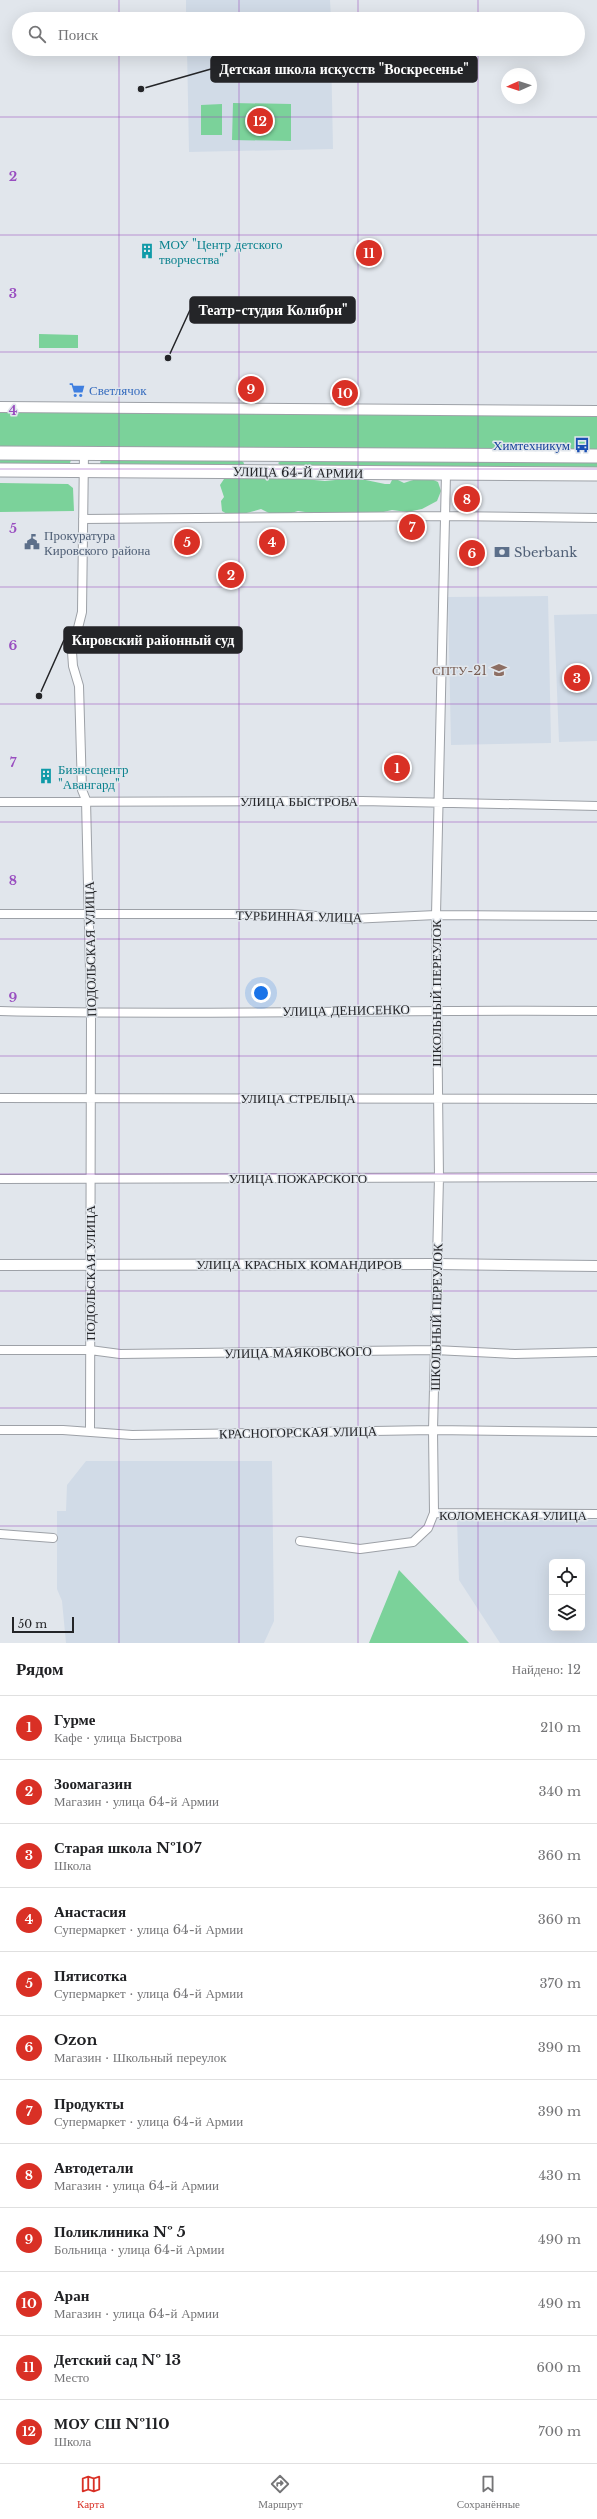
<!DOCTYPE html>
<html lang="ru">
<meta charset="utf-8">
<style>
body{margin:0;font-family:"Libre Baskerville",serif;background:#f2f2f2;color:#202124}
.controls{position:absolute;right:12px;bottom:12px;display:grid;overflow:hidden;border-radius:6px;box-shadow:0 4px 16px #0002}
.controls button{width:36px;height:36px;display:grid;place-items:center;padding:0;border:0;border-bottom:1px solid #e0e0e0;background:#fff;color:#202124;font:20px sans-serif}
.compass{position:absolute;left:501px;top:68px;width:36px;height:36px;border-radius:50%;background:#fff;box-shadow:0 4px 16px #0002;rotate:267deg}
.scale{position:absolute;left:12px;bottom:10px;width:62px;box-sizing:border-box;padding-left:4px;border:2px solid #242528;border-top:0;font-size:11px;line-height:14px;white-space:nowrap;color:#242528;-webkit-text-stroke:3px #e1e6ec;paint-order:stroke}
.you{position:absolute;left:261px;top:993px;width:14px;height:14px;margin:-10px;border:3px solid #fff;border-radius:50%;background:#1a73e8;box-shadow:0 0 0 6px #1a73e833}
.badge{display:grid;place-items:center;width:26px;height:26px;border-radius:50%;background:#d93025;color:#fff;font-size:13px;font-weight:700}
.pin{position:absolute;translate:-50% -50%;border:2px solid #fff;box-shadow:0 1px 4px #0006}
.list{margin:0;padding:0;list-style:none}
h2{display:flex;justify-content:space-between;align-items:center;height:52px;margin:0;padding:0 16px;font-size:17px}
h2 small{font-size:13px;font-weight:400;color:#757577}
.list li{display:grid;grid-template-columns:26px 1fr auto;gap:12px;align-items:center;box-sizing:border-box;height:64px;padding:0 16px;border-top:1px solid #e0e0e0}
.list b{display:block;font-size:15px;white-space:nowrap}
.list p{margin:0;font-size:13px;white-space:nowrap;color:#757577}
.list em{font-size:13px;font-style:normal;color:#757577}
.icon{flex:none;width:22px;height:22px;fill:none;stroke:currentColor;stroke-width:2;stroke-linecap:round;stroke-linejoin:round}
.map{position:relative;flex:none;width:597px;height:1643px;overflow:hidden}
.search{position:absolute;background:#fff;box-shadow:0 4px 16px #0002;left:12px;right:12px;top:12px;height:44px;display:flex;align-items:center;gap:10px;box-sizing:border-box;padding:0 14px;border-radius:22px;color:#757577;font-size:15px}
.sheet{height:820px;background:#fff}
nav{display:flex;justify-content:space-around;align-items:center;box-sizing:border-box;height:56px;border-top:1px solid #e0e0e0;background:#fff;font-size:11px;color:#757577}
nav a{display:grid;justify-items:center;gap:2px}
nav .on{color:#d93025}
.map>svg:first-child{display:block}
.built{fill:#d1dbe7;fill-rule:evenodd}
.green{fill:#7bd29a}
.lines{fill:none;stroke-linecap:round;stroke-linejoin:round}
.minor-casing{stroke:#9da1a7;stroke-width:10}
.tertiary-casing{stroke:#9da1a7;stroke-width:12}
.trunk-casing{stroke:#9da1a7;stroke-width:15}
.minor{stroke:#fff;stroke-width:8}
.tertiary{stroke:#fff;stroke-width:10}
.trunk{stroke:#fff;stroke-width:13}
.grid{fill:none;stroke:#994ec0;stroke-width:1;stroke-opacity:0.55}
.labels{text-anchor:middle;stroke-width:3;stroke-linejoin:round;paint-order:stroke}
.culture-label{font-size:13px;fill:#0d838f;stroke:#e1e6ec;text-anchor:start}
.shop-label{font-size:13px;fill:#366cbe;stroke:#e1e6ec;text-anchor:start}
.transit-label{font-size:13px;fill:#164399;stroke:#e1e6ec;text-anchor:end}
.street-label{font-size:13px;fill:#242528;stroke:#e1e6ec}
.service-label{font-size:13px;fill:#4e5e75;stroke:#e1e6ec;text-anchor:start}
.education-label{font-size:13px;fill:#785e54;stroke:#e1e6ec;text-anchor:end}
.grid-label{font-size:13px;text-anchor:middle;font-weight:bold;fill:#994ec0;stroke:#e1e6ec;stroke-width:3;stroke-linejoin:round;paint-order:stroke}
.leader{fill:none;stroke:#242528;stroke-width:1.5}
.callout-dot{fill:#242528;stroke:#e1e6ec;stroke-width:1.5}
.callout{fill:#242528;stroke:#242528;stroke-width:1.5}
.callout-label{font-size:14px;text-anchor:middle;font-weight:bold;fill:#fff}
</style>
<div class="map">
<svg width="597" height="1643" viewBox="0 0 597 1643">
<rect width="100%" height="100%" fill="#e1e6ec"/>
<path class="built" d="M186,0H330L331,19H186Z
M187,49H331L333,149L189,152Z
M548,596L551,743L451,745L448,597Z
M597,614V741L559,742L554,615Z
M86,1461H272L274,1621L264,1643H66L62,1601L57,1589V1511H66L67,1485Z
M457,1520H597V1643H500L459,1580ZM552,1562H582V1628H552Z"/>
<path class="green" d="M233,103L291,104V141L232,140Z
M222,104V135H201V105Z
M39,334L78,335V348H39Z
M0,412L597,416V449L0,447Z
M68,458L71,460L70,463L66,465H0V459Z
M101,460L242,461L244,463L243,466L102,465L100,463Z
M281,461L597,462V467L281,466L278,463Z
M252,476L261,479L270,476L325,481L356,478L385,484H390L392,480H398L404,483C416,479 425,476 438,482L441,491L437,501L422,509L407,512L392,510L379,513L339,514L326,512L319,514L298,511L288,514L269,513L261,509L243,514H227L222,511L221,501L224,497L220,485L224,479Z
M0,483L68,484L73,488L74,511L0,512Z
M399,1570L469,1643H369Z"/>
<g class="lines">
<defs>
<path id="minor" d="M84,453L82,612L72,652L73,666L79,686L82,790L86,800L91,1013L90,1432
M83,519L446,516L597,518
M0,802L362,801L597,806
M0,914H292L351,919L436,915L597,916
M0,1011C199,1016 398,1009 597,1011
M0,1098L597,1099
M0,1179L597,1177
M0,1350H90L120,1354L435,1350L515,1354L597,1352
M0,1430H63L132,1435L433,1430L597,1432
M434,1513L597,1514
M0,1534L53,1538
M300,1541L360,1549L413,1542L428,1528L434,1513L433,1430L439,1177L436,915L446,474"/>
<path id="tertiary" d="M0,407L597,411
M0,1265L437,1264L597,1266"/>
<path id="trunk" d="M0,453L597,456
M0,470L597,474"/>
</defs>
<use href="#minor" class="minor-casing"/>
<use href="#tertiary" class="tertiary-casing"/>
<use href="#trunk" class="trunk-casing"/>
<use href="#minor" class="minor"/>
<use href="#tertiary" class="tertiary"/>
<use href="#trunk" class="trunk"/>
</g>
<path class="grid" d="M119,0V19M239,0V19M358,0V19M478,0V19M119,49V1643M239,49V1643M358,49V1643M478,49V1643M0,117H597M0,235H597M0,352H597M0,469H597M0,587H597M0,704H597M0,822H597M0,939H597M0,1056H597M0,1174H597M0,1291H597M0,1408H597M0,1526H597"/>
<defs>
<symbol id="building-bare" viewBox="-9 -9 18 18"><path d="M-4-6H4V6H1V3H-1V6H-4ZM-2.5-4.3h1.7v1.8h-1.7ZM.8-4.3h1.7v1.8H.8ZM-2.5-1h1.7V.8h-1.7ZM.8-1h1.7V.8H.8Z" fill="#0f9aa8" stroke="#e1e6ec" stroke-width="2.5" paint-order="stroke"/></symbol>
<symbol id="supermarket-bare" viewBox="-9 -9 18 18"><path d="M-6-5.5h2.5l.6 2H6L4.5 2H-2.5L-4.4-4H-6ZM-1.5 3.2a1.3 1.3 0 1 0 .1 0ZM3 3.2a1.3 1.3 0 1 0 .1 0Z" fill="#3f7fe0" stroke="#e1e6ec" stroke-width="2.5" paint-order="stroke"/></symbol>
<symbol id="bus-bare" viewBox="-9 -9 18 18"><path d="M-5-6H5V4H4V6H2V4H-2V6H-4V4H-5ZM-3.5-4V0h7V-4ZM-3.5 1.2v1.5H-2V1.2ZM2 1.2v1.5H3.5V1.2Z" fill="#1a4fb4" stroke="#e1e6ec" stroke-width="2.5" paint-order="stroke"/></symbol>
<symbol id="civic-bare" viewBox="-9 -9 18 18"><path d="M-.6-6.5H3V-4.5H.6V-3L4-1V1h2V6H-6V1h2V-1L-.6-3ZM-1.2 2.5V6h2.4V2.5Z" fill="#5c6f8a" stroke="#e1e6ec" stroke-width="2.5" paint-order="stroke"/></symbol>
<symbol id="bank-bare" viewBox="-9 -9 18 18"><path d="M-6-4H6V4H-6ZM0-2.3a2.3 2.3 0 1 0 0 4.6a2.3 2.3 0 1 0 0-4.6Z" fill="#5c6f8a" stroke="#e1e6ec" stroke-width="2.5" paint-order="stroke"/></symbol>
<symbol id="university-bare" viewBox="-9 -9 18 18"><path d="M0-5L7-2L0 1L-7-2ZM-4 1L0 2.5L4 1V4Q0 6-4 4Z" fill="#8d6e63" stroke="#e1e6ec" stroke-width="2.5" paint-order="stroke"/></symbol>
</defs>
<g fill-rule="evenodd">
<use href="#building-bare" x="136" y="240" width="22" height="22"/>
<use href="#supermarket-bare" x="66" y="379" width="22" height="22"/>
<use href="#bus-bare" x="571" y="434" width="22" height="22"/>
<use href="#civic-bare" x="21" y="531" width="22" height="22"/>
<use href="#bank-bare" x="491" y="541" width="22" height="22"/>
<use href="#university-bare" x="488" y="659" width="22" height="22"/>
<use href="#building-bare" x="35" y="765" width="22" height="22"/>
</g>
<g class="labels">
<g class="culture-label">
<text x="159" y="249">МОУ "Центр детского<tspan x="159" dy="15">творчества"</tspan></text>
<text x="58" y="774">Бизнесцентр<tspan x="58" dy="15">"Авангард"</tspan></text>
</g>
<g class="shop-label">
<text x="89" y="395">Светлячок</text>
</g>
<g class="transit-label">
<text x="570" y="450">Химтехникум</text>
</g>
<g class="street-label">
<text transform="translate(298 472) rotate(1)" y="5">УЛИЦА 64-Й АРМИИ</text>
<text x="299" y="806">УЛИЦА БЫСТРОВА</text>
<text transform="translate(299 916) rotate(1)" y="5">ТУРБИННАЯ УЛИЦА</text>
<text transform="translate(90 949) rotate(-91)" y="5">ПОДОЛЬСКАЯ УЛИЦА</text>
<text transform="translate(436 993) rotate(-90)" y="5">ШКОЛЬНЫЙ ПЕРЕУЛОК</text>
<text transform="translate(346 1010) rotate(-1)" y="5">УЛИЦА ДЕНИСЕНКО</text>
<text x="298" y="1103">УЛИЦА СТРЕЛЬЦА</text>
<text x="298" y="1183">УЛИЦА ПОЖАРСКОГО</text>
<text x="299" y="1269">УЛИЦА КРАСНЫХ КОМАНДИРОВ</text>
<text transform="translate(90 1273) rotate(-90)" y="5">ПОДОЛЬСКАЯ УЛИЦА</text>
<text transform="translate(436 1317) rotate(-89)" y="5">ШКОЛЬНЫЙ ПЕРЕУЛОК</text>
<text transform="translate(298 1352) rotate(-1)" y="5">УЛИЦА МАЯКОВСКОГО</text>
<text transform="translate(298 1432) rotate(-1)" y="5">КРАСНОГОРСКАЯ УЛИЦА</text>
<text x="513" y="1520">КОЛОМЕНСКАЯ УЛИЦА</text>
</g>
<g class="service-label">
<text x="44" y="540">Прокуратура<tspan x="44" dy="15">Кировского района</tspan></text>
<text x="514" y="557">Sberbank</text>
</g>
<g class="education-label">
<text x="487" y="675">СПТУ-21</text>
</g>
</g>
<g class="grid-label">
<text x="13" y="181">2</text>
<text x="13" y="298">3</text>
<text x="13" y="415">4</text>
<text x="13" y="533">5</text>
<text x="13" y="650">6</text>
<text x="13" y="767">7</text>
<text x="13" y="885">8</text>
<text x="13" y="1002">9</text>
</g>
<path class="leader" d="M141 89L211 69M168 358L190 310M39 696L64 640"/>
<g class="callout-dot">
<circle cx="141" cy="89" r="4"/>
<circle cx="168" cy="358" r="4"/>
<circle cx="39" cy="696" r="4"/>
</g>
<g class="callout">
<rect x="211" y="56" width="266" height="26" rx="4"/>
<rect x="190" y="297" width="165" height="26" rx="4"/>
<rect x="64" y="627" width="178" height="26" rx="4"/>
</g>
<g class="callout-label">
<text x="344" y="74">Детская школа искусств "Воскресенье"</text>
<text x="273" y="315">Театр-студия Колибри"</text>
<text x="153" y="645">Кировский районный суд</text>
</g>
</svg>
<div class="controls">
<button><svg class="icon" aria-label="locate" viewBox="0 0 24 24"><circle cx="12" cy="12" r="6"/><path d="M12 2v4M12 18v4M2 12h4M18 12h4"/></svg></button>
<button><svg class="icon" aria-label="layers" viewBox="0 0 24 24"><path d="M12 4l9 5-9 5-9-5zM3 14l9 5 9-5"/></svg></button>
</div>
<svg class="compass" viewBox="-18 -18 36 36"><path d="M0-13l5 13h-10z" fill="#e53935"/><path d="M0 13l5-13h-10z" fill="#757577"/></svg>
<div class="scale">50 m</div>
<div class="you"></div>
<div class="pin badge" style="left:397px;top:768px">1</div>
<div class="pin badge" style="left:231px;top:575px">2</div>
<div class="pin badge" style="left:577px;top:678px">3</div>
<div class="pin badge" style="left:272px;top:542px">4</div>
<div class="pin badge" style="left:187px;top:542px">5</div>
<div class="pin badge" style="left:472px;top:553px">6</div>
<div class="pin badge" style="left:412px;top:527px">7</div>
<div class="pin badge" style="left:467px;top:499px">8</div>
<div class="pin badge" style="left:251px;top:389px">9</div>
<div class="pin badge" style="left:345px;top:393px">10</div>
<div class="pin badge" style="left:369px;top:253px">11</div>
<div class="pin badge" style="left:260px;top:121px">12</div>
<div class="search"><svg class="icon" aria-label="search" viewBox="0 0 24 24"><circle cx="10" cy="10" r="6"/><path d="M15 15l6 6"/></svg>Поиск</div>
</div>
<section class="sheet">
<h2>Рядом<small>Найдено: 12</small></h2>
<ul class="list">
<li><span class="badge">1</span><div><b>Гурме</b><p>Кафе · улица Быстрова</p></div><em>210 m</em></li>
<li><span class="badge">2</span><div><b>Зоомагазин</b><p>Магазин · улица 64-й Армии</p></div><em>340 m</em></li>
<li><span class="badge">3</span><div><b>Старая школа №107</b><p>Школа</p></div><em>360 m</em></li>
<li><span class="badge">4</span><div><b>Анастасия</b><p>Супермаркет · улица 64-й Армии</p></div><em>360 m</em></li>
<li><span class="badge">5</span><div><b>Пятисотка</b><p>Супермаркет · улица 64-й Армии</p></div><em>370 m</em></li>
<li><span class="badge">6</span><div><b>Ozon</b><p>Магазин · Школьный переулок</p></div><em>390 m</em></li>
<li><span class="badge">7</span><div><b>Продукты</b><p>Супермаркет · улица 64-й Армии</p></div><em>390 m</em></li>
<li><span class="badge">8</span><div><b>Автодетали</b><p>Магазин · улица 64-й Армии</p></div><em>430 m</em></li>
<li><span class="badge">9</span><div><b>Поликлиника № 5</b><p>Больница · улица 64-й Армии</p></div><em>490 m</em></li>
<li><span class="badge">10</span><div><b>Аран</b><p>Магазин · улица 64-й Армии</p></div><em>490 m</em></li>
<li><span class="badge">11</span><div><b>Детский сад № 13</b><p>Место</p></div><em>600 m</em></li>
<li><span class="badge">12</span><div><b>МОУ СШ №110</b><p>Школа</p></div><em>700 m</em></li>
</ul>
</section>
<nav>
<a class="on"><svg class="icon" aria-label="map" viewBox="0 0 24 24"><path d="M3 6l6-2 6 2 6-2v14l-6 2-6-2-6 2zM9 4v14M15 6v14"/></svg>Карта</a>
<a><svg class="icon" aria-label="directions" viewBox="0 0 24 24"><path d="M12 3l9 9-9 9-9-9zM9 14v-3h6M13 9l2 2-2 2"/></svg>Маршрут</a>
<a><svg class="icon" aria-label="saved" viewBox="0 0 24 24"><path d="M7 4h10v16l-5-4-5 4z"/></svg>Сохранённые</a>
</nav>
